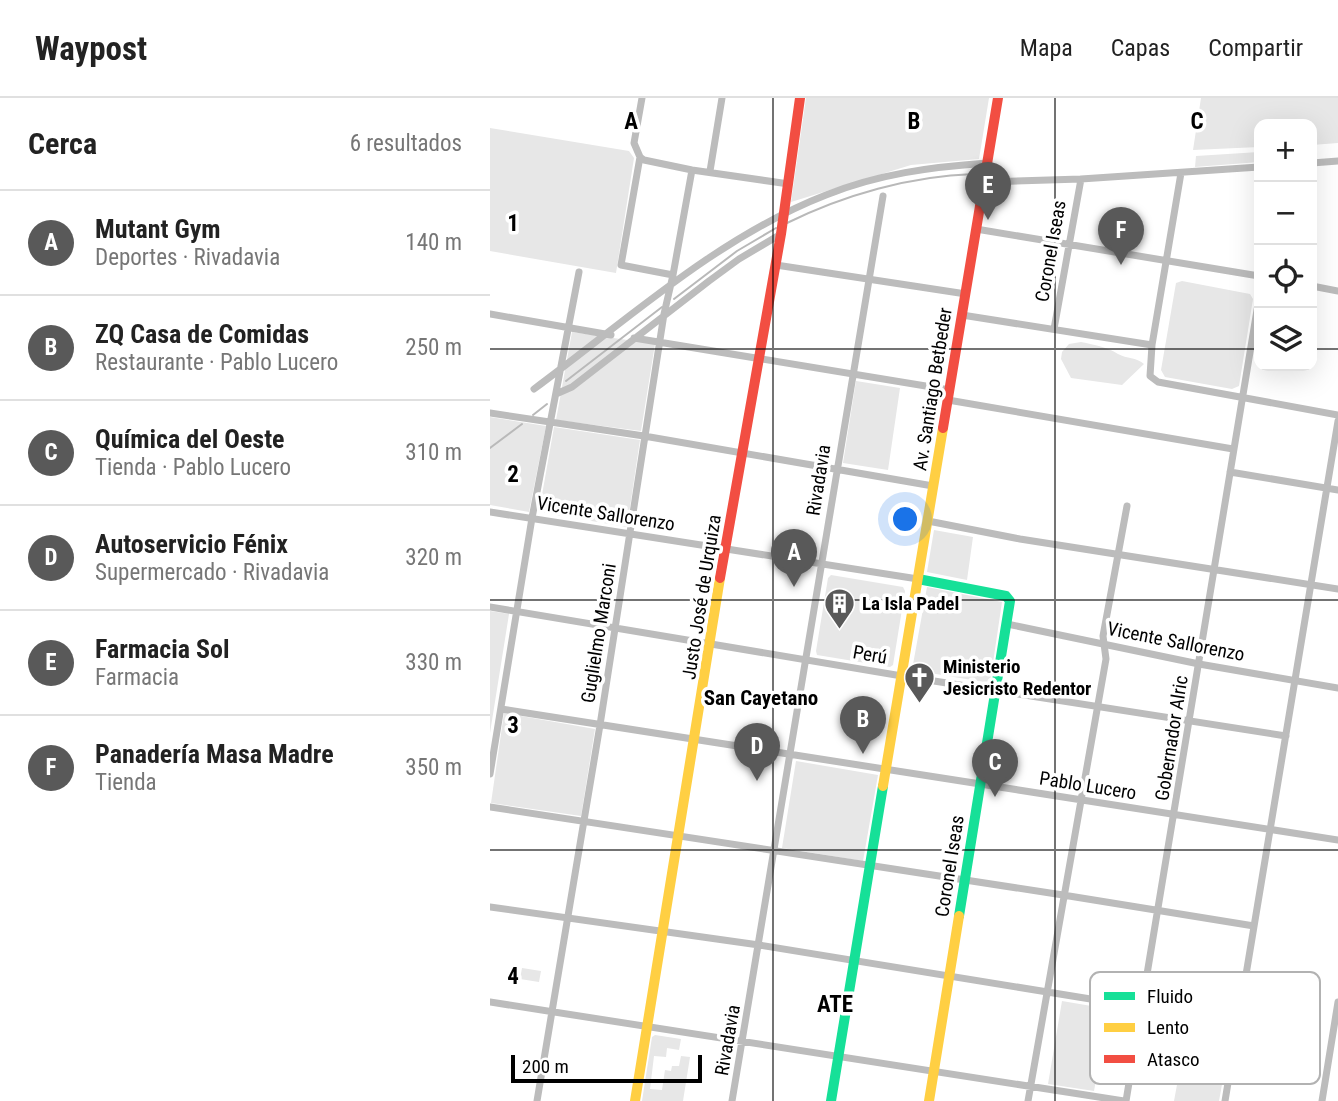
<!DOCTYPE html>
<html lang="es">
<meta charset="utf-8">
<style>
body{margin:0;font-family:"Roboto Condensed",sans-serif;background:#f6f6f6;color:#222}
.controls{position:absolute;right:21px;top:21px;display:grid;overflow:hidden;border-radius:14px;box-shadow:0 7px 28px #0002}
.controls button{width:63px;height:63px;display:grid;place-items:center;padding:0;border:0;border-bottom:2px solid #e0e0e0;background:#fff;color:#222;font:35px sans-serif}
.scale{position:absolute;left:21px;bottom:18px;width:191px;box-sizing:border-box;padding-left:7px;border:4px solid #000;border-top:0;font-size:19px;line-height:24px;white-space:nowrap;color:#000;-webkit-text-stroke:5px #fff;paint-order:stroke}
.you{position:absolute;left:416px;top:422px;width:24px;height:24px;margin:-18px;border:5px solid #fff;border-radius:50%;background:#1a73e8;box-shadow:0 0 0 10px #1a73e833}
.badge{display:grid;place-items:center;width:46px;height:46px;border-radius:50%;background:#595959;color:#fff;font-size:23px;font-weight:700}
.pin{position:absolute;translate:-50% -58px;filter:drop-shadow(0 2px 4px #0008)}
.pin::after{content:'';position:absolute;top:37px;width:24px;height:21px;background:inherit;clip-path:polygon(0 0,100% 0,50% 100%)}
.list{margin:0;padding:0;list-style:none}
h2{display:flex;justify-content:space-between;align-items:center;height:91px;margin:0;padding:0 28px;font-size:30px}
h2 small{font-size:23px;font-weight:400;color:#767676}
.list li{display:grid;grid-template-columns:46px 1fr auto;gap:21px;align-items:center;box-sizing:border-box;height:105px;padding:0 28px;border-top:2px solid #e0e0e0}
.list b{display:block;font-size:26px;white-space:nowrap}
.list p{margin:0;font-size:23px;white-space:nowrap;color:#767676}
.list em{font-size:23px;font-style:normal;color:#767676}
.icon{flex:none;width:38px;height:38px;fill:none;stroke:currentColor;stroke-width:2;stroke-linecap:round;stroke-linejoin:round}
.map{position:relative;flex:none;width:848px;height:1003px;overflow:hidden}
header{display:flex;align-items:center;gap:42px;box-sizing:border-box;height:98px;padding:0 35px;background:#fff;border-bottom:2px solid #e0e0e0}
header strong{font-size:33px}
nav{display:flex;gap:38px;margin-inline-start:auto;font-size:24px}
main{display:flex}
aside{flex:1;background:#fff}
.map>svg:first-child{display:block}
.green{fill:#e7e7e7}
.lines{fill:none;stroke-linecap:round;stroke-linejoin:round}
.stream{stroke:#b9b9b9;stroke-width:2}
.street{stroke:#bcbcbc;stroke-width:7}
.fast{stroke:#16e098;stroke-width:10}
.slow{stroke:#ffcf43;stroke-width:10}
.jam{stroke:#f24e42;stroke-width:10}
.grid{fill:none;stroke:#000;stroke-width:2;stroke-opacity:0.55}
.labels{text-anchor:middle;stroke-width:7;stroke-linejoin:round;paint-order:stroke}
.street-label{font-size:19px;fill:#000;stroke:#fff}
.poi-label{font-size:19px;font-weight:bold;fill:#000;stroke:#fff;text-anchor:start}
.neighbourhood-label{font-size:21px;font-weight:bold;fill:#000;stroke:#fff}
.quarter-label{font-size:23px;font-weight:bold;fill:#000;stroke:#fff}
.key{fill:#fff;stroke:#b2b2b2;stroke-width:2}
.key-label{font-size:19px;fill:#000}
.grid-label{font-size:23px;text-anchor:middle;font-weight:bold;fill:#000;stroke:#fff;stroke-width:7;stroke-linejoin:round;paint-order:stroke}
</style>
<header>
<strong>Waypost</strong>
<nav><a>Mapa</a><a>Capas</a><a>Compartir</a></nav>
</header>
<main>
<aside>
<h2>Cerca<small>6 resultados</small></h2>
<ul class="list">
<li><span class="badge">A</span><div><b>Mutant Gym</b><p>Deportes · Rivadavia</p></div><em>140 m</em></li>
<li><span class="badge">B</span><div><b>ZQ Casa de Comidas</b><p>Restaurante · Pablo Lucero</p></div><em>250 m</em></li>
<li><span class="badge">C</span><div><b>Química del Oeste</b><p>Tienda · Pablo Lucero</p></div><em>310 m</em></li>
<li><span class="badge">D</span><div><b>Autoservicio Fénix</b><p>Supermercado · Rivadavia</p></div><em>320 m</em></li>
<li><span class="badge">E</span><div><b>Farmacia Sol</b><p>Farmacia</p></div><em>330 m</em></li>
<li><span class="badge">F</span><div><b>Panadería Masa Madre</b><p>Tienda</p></div><em>350 m</em></li>
</ul>
</aside>
<div class="map">
<svg width="848" height="1003" viewBox="0 0 848 1003">
<rect width="100%" height="100%" fill="#fff"/>
<path class="green" d="M316,0H499L489,61L421,67L301,104Z
M711,0H848V45L822,47V26H769V49L703,52Z
M0,30L139,53L144,60L126,175L0,153Z
M769,54V64L705,69L706,58Z
M692,183L760,196L763,201L749,288L742,291L675,279L671,272L686,185Z
M82,234L165,246L151,333L66,322Z
M591,244C605,247 617,249 628,256C637,261 646,259 654,266L632,287L581,280L571,261L572,254L579,246Z
M366,283L410,290L398,372L353,365Z
M0,319L56,328L39,414L0,407Z
M64,329L150,342L137,429L49,414Z
M444,432L483,439L477,482L437,474Z
M341,477L413,489L415,493L403,567L400,569L327,557L326,553L338,480Z
M437,489L512,504L500,585L422,572Z
M0,513L19,516L0,635Z
M14,615L105,631L91,718L1,705Z
M306,663L388,677L373,763L292,750Z
M32,870L51,873L49,884L30,881Z
M572,903L619,911L604,993L558,986Z
M165,937L191,941L189,952L177,950L176,959L164,958L160,991L172,992L175,972L181,973L182,968H189L191,958L200,959L193,1003H152L162,939Z
M691,965L735,970L729,1003H684Z"/>
<g class="lines">
<path class="stream" d="M297,125C354,97 420,78 484,76
M184,201L247,153L286,130
M76,283L172,209
M43,317L57,306
M0,350L32,326"/>
<path class="street" d="M152,0L144,45L150,59L131,167L183,177
M150,59L154,62L202,72L299,86
M822,65L848,63
M220,73L232,0
M691,75L662,247L660,278L668,284L848,317
M494,84L591,81L769,69
M486,131L769,178
M286,167L476,196
M822,188L848,193
M0,216L121,237
M472,217L662,247
M564,231L591,81
M144,240L460,292
M44,291C136,223 228,139 336,97C388,76 441,69 497,65
M66,296L82,289L219,183L249,161L291,136
M458,302L743,351
M0,315L154,338L443,388
M740,374L848,392
M0,414L428,481
M438,423L530,441L848,491
M0,509L412,578L796,638
M517,526L709,566L848,590
M11,611L848,742
M0,676L42,420L89,174
M0,709L573,797L764,828
M0,809L269,847L748,925
M0,904L634,1003
M47,1003L110,627L174,216L183,177L202,72
M242,1003C294,702 341,400 393,98
M538,1003L616,561L613,538L637,408
M636,1003L769,200
M735,1003L848,323
M832,1003L848,904"/>
<path class="fast" d="M428,481L516,498L520,503L469,818
M341,1003L393,688"/>
<path class="slow" d="M393,688L453,330
M145,1003L230,480
M439,1003L469,818"/>
<path class="jam" d="M453,330L508,0
M230,480L291,136L310,0"/>
</g>
<path class="grid" d="M283,0V1003M565,0V1003M0,251H769M822,251H848M0,502H848M0,752H848"/>
<defs>
<symbol id="building-pin" viewBox="-11 -11 22 30"><path d="M0 17L-7.5 6A9.5 9.5 0 1 1 7.5 6Z" fill="#595959" stroke="#fff"/><path d="M-4-6H4V6H1V3H-1V6H-4ZM-2.5-4.3h1.7v1.8h-1.7ZM.8-4.3h1.7v1.8H.8ZM-2.5-1h1.7V.8h-1.7ZM.8-1h1.7V.8H.8Z" fill="#fff"/></symbol>
<symbol id="church-pin" viewBox="-11 -11 22 30"><path d="M0 17L-7.5 6A9.5 9.5 0 1 1 7.5 6Z" fill="#595959" stroke="#fff"/><path d="M-1.2-6h2.4v3.5h3.3v2.4h-3.3V6h-2.4V-.1h-3.3v-2.4h3.3Z" fill="#fff"/></symbol>
</defs>
<g fill-rule="evenodd">
<use href="#building-pin" x="332" y="488" width="35" height="47"/>
<use href="#church-pin" x="412" y="562" width="35" height="47"/>
</g>
<g class="labels">
<g class="street-label">
<text transform="translate(560 153) rotate(-80)" y="7">Coronel Iseas</text>
<text transform="translate(442 291) rotate(-81)" y="7">Av. Santiago Betbeder</text>
<text transform="translate(328 382) rotate(-81)" y="7">Rivadavia</text>
<text transform="translate(116 415) rotate(9)" y="7">Vicente Sallorenzo</text>
<text transform="translate(211 499) rotate(-81)" y="7">Justo José de Urquiza</text>
<text transform="translate(108 535) rotate(-81)" y="7">Guglielmo Marconi</text>
<text transform="translate(686 543) rotate(11)" y="7">Vicente Sallorenzo</text>
<text transform="translate(380 556) rotate(10)" y="7">Perú</text>
<text transform="translate(681 640) rotate(-81)" y="7">Gobernador Alric</text>
<text transform="translate(598 687) rotate(9)" y="7">Pablo Lucero</text>
<text transform="translate(459 768) rotate(-81)" y="7">Coronel Iseas</text>
<text transform="translate(237 942) rotate(-80)" y="7">Rivadavia</text>
</g>
<g class="poi-label">
<text x="372" y="512">La Isla Padel</text>
<text x="453" y="575">Ministerio<tspan x="453" dy="22">Jesicristo Redentor</tspan></text>
</g>
<g class="neighbourhood-label">
<text x="271" y="607">San Cayetano</text>
</g>
<g class="quarter-label">
<text x="345" y="914">ATE</text>
</g>
</g>
<rect x="600" y="874" width="230" height="112" rx="10" class="key"/>
<rect x="614" y="894" width="31" height="8" fill="#16e098"/>
<rect x="614" y="925" width="31" height="9" fill="#ffcf43"/>
<rect x="614" y="957" width="31" height="8" fill="#f24e42"/>
<g class="key-label">
<text x="657" y="905">Fluido</text>
<text x="657" y="936">Lento</text>
<text x="657" y="968">Atasco</text>
</g>
<g class="grid-label">
<text x="141" y="31">A</text>
<text x="424" y="31">B</text>
<text x="707" y="31">C</text>
<text x="23" y="133">1</text>
<text x="23" y="384">2</text>
<text x="23" y="635">3</text>
<text x="23" y="886">4</text>
</g>
</svg>
<div class="controls">
<button>+</button>
<button>−</button>
<button><svg class="icon" aria-label="locate" viewBox="0 0 24 24"><circle cx="12" cy="12" r="6"/><path d="M12 2v4M12 18v4M2 12h4M18 12h4"/></svg></button>
<button><svg class="icon" aria-label="layers" viewBox="0 0 24 24"><path d="M12 4l9 5-9 5-9-5zM3 14l9 5 9-5"/></svg></button>
</div>
<div class="scale">200 m</div>
<div class="you"></div>
<div class="pin badge" style="left:304px;top:489px">A</div>
<div class="pin badge" style="left:373px;top:656px">B</div>
<div class="pin badge" style="left:505px;top:699px">C</div>
<div class="pin badge" style="left:267px;top:683px">D</div>
<div class="pin badge" style="left:498px;top:122px">E</div>
<div class="pin badge" style="left:631px;top:167px">F</div>
</div>
</main>
